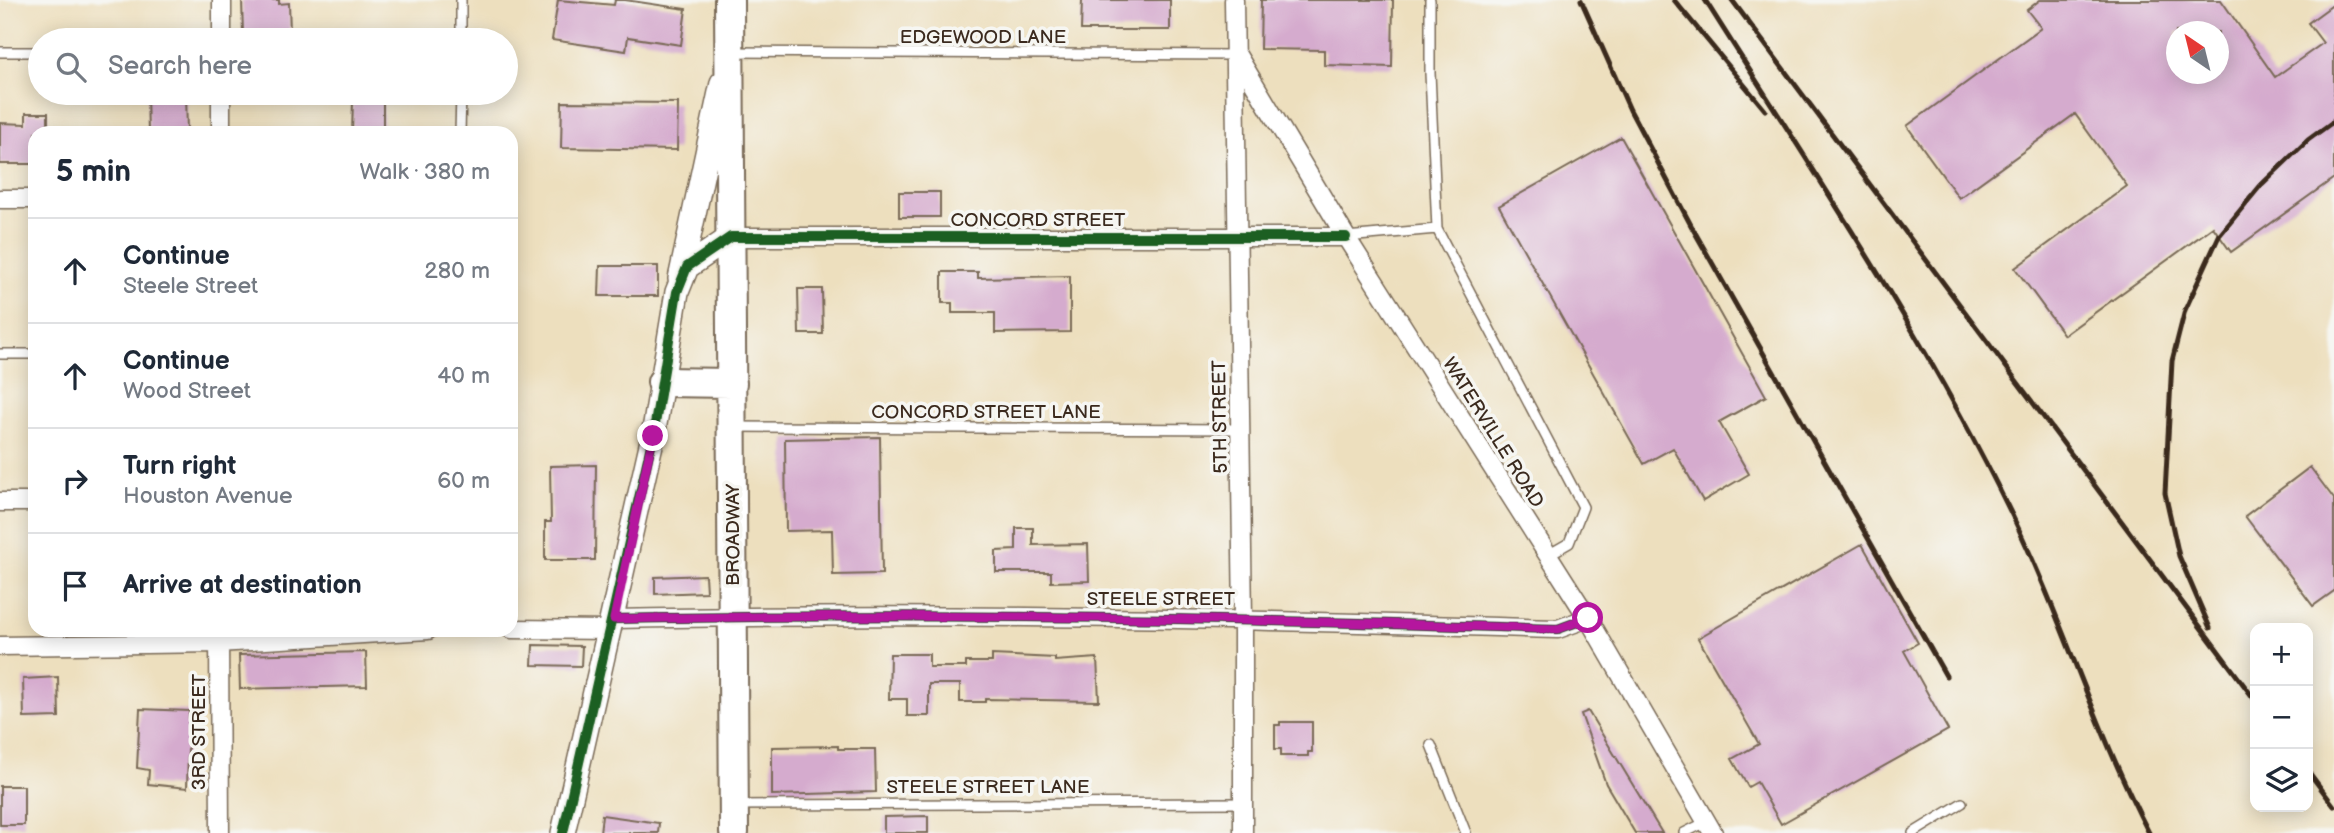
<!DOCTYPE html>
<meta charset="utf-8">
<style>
body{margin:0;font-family:"Balsamiq Sans",sans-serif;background:#f2f2f3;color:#1f2937}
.controls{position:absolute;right:21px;bottom:21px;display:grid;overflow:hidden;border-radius:14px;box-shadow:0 4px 18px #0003}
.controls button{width:63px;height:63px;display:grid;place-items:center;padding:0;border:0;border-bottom:2px solid #e0e1e3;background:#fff;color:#1f2937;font:35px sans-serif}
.compass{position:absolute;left:2166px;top:21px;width:63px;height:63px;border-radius:50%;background:#fff;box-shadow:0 4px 18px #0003;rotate:325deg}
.stop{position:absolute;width:21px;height:21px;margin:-16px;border:5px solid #b5179e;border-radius:50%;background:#fff}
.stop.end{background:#b5179e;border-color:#fff;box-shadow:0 2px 7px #0008}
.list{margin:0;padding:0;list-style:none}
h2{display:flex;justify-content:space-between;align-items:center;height:91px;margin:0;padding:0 28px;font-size:30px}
h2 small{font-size:23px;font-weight:400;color:#747a83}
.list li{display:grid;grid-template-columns:46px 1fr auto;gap:21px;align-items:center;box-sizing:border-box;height:105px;padding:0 28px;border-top:2px solid #e0e1e3}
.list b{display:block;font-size:26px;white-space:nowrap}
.list p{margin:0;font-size:23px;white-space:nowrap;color:#747a83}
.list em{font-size:23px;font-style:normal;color:#747a83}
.icon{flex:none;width:38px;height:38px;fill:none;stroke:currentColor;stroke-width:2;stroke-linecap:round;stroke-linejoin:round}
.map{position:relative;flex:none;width:2334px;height:833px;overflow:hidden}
.search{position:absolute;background:#fff;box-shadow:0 4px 18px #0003;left:28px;top:28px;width:490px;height:77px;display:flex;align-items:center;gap:18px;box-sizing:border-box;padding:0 24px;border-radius:38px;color:#747a83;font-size:26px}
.panel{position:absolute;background:#fff;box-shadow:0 4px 18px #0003;left:28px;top:126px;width:490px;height:511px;border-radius:21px}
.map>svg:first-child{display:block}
.building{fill:#d5abce;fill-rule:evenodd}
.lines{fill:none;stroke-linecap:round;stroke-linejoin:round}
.service-casing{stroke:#796956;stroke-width:12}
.minor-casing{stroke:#796956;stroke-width:21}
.tertiary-casing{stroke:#796956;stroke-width:26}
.primary-casing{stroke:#796956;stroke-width:32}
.service{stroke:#fff;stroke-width:9}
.minor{stroke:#fff;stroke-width:18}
.tertiary{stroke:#fff;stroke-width:23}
.primary{stroke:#fff;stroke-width:28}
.rail{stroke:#3b2a1e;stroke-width:5}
.cycleway-casing{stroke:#f6f6f2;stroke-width:15}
.cycleway{stroke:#1b5e20;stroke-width:10}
.route{stroke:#b5179e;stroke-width:9}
.labels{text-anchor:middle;stroke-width:7;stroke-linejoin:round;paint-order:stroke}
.street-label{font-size:19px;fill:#3b2a1e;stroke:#f6f6f2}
</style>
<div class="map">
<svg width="2334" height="833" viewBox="0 0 2334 833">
<rect width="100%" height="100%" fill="#f6f6f2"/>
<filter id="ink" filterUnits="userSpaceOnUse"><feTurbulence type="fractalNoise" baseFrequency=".0143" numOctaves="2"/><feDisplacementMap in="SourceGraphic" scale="14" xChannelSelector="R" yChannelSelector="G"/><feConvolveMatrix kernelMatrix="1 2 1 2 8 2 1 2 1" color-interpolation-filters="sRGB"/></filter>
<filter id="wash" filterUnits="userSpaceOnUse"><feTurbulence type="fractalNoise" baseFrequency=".00686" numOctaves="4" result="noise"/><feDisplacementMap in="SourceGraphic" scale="28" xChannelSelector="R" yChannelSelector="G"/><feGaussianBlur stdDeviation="1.57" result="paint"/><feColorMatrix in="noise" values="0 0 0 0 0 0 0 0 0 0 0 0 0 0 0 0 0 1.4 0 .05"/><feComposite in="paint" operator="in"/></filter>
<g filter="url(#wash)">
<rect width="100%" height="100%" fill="#eddfbe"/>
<g id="blocks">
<path class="building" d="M242,0H279V4L289,3L290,32L243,34Z
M558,0L614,5L615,0H625L686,9L681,45L628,37L626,51L552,40Z
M1082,0H1170V30H1081Z
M1261,0H1393L1392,67L1324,65V50L1260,49Z
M2040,0H2221L2275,77L2323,43L2308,23L2334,4V178L2231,252L2213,227L2064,335L2015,268L2127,186L2075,114L1959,198L1907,126L2041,28L2027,10ZM2176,32H2218V74H2176Z
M147,93H186L187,133H148Z
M353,100L383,101V133H352Z
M562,102L678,103L677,150L561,148Z
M26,113H48V133H35V164H0V123L26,124Z
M1621,137L1766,396L1719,422L1749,474L1703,501L1673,448L1644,464L1499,206Z
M899,192H940V217H899Z
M600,266H658V296H599Z
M942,272H978V278L1070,276V332L995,333V313H952V303H942Z
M798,289H822L823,334H799Z
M880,437L882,574L833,575L832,530L786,531L785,439Z
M596,465L595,560H545V522H551L550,466Z
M2310,467L2334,499V591L2313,606L2245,516Z
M1016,528H1033V545L1088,544L1089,581L1051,582V572H996V551L1016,550Z
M1862,544L1918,643L1904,651L1948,730L1781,824L1757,782L1748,787L1732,759L1759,744L1698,638Z
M705,575L706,592L655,594V577Z
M533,645L582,646L581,666L532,665Z
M366,652L367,686L240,689L239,655Z
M890,654H929V667H966V662H992V655L1055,658V661L1097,658L1099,701L985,699V702H960V684H929V716H907V699H889Z
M58,677L59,717L24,718L23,679Z
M140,709L189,711L187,788L148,784L149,770L137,768Z
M1588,711L1662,833H1635L1606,784L1581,714Z
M1280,722H1312V752H1308V756H1281V749H1275V725H1280Z
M838,746V749H875L876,792L772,795V747Z
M0,786H24V825H0Z
M602,815L659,823L658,833H600Z
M928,816V833H884V817Z"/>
</g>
</g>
<g filter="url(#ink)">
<use href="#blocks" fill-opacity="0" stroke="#796956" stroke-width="2"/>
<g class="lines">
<defs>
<path id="service" d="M461,0V40
M1430,0V73L1437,229
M0,52H40
M731,52L1235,55
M460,133L461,93
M1346,237L1437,229L1583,507L1569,543L1548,555
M0,354H35
M734,427L1240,429
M1431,745L1466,833
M737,805L1243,803
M1684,833L1706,822
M1913,833L1962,803"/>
<path id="minor" d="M1234,0L1243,619V833
M222,40V0
M1237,55L1346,237L1588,618L1713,833
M221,133V93
M0,199H35
M731,237H1346
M0,502H35
M614,619C929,612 1243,619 1558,629L1588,618
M511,629L611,630
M219,630L220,833
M0,646L218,643L428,630"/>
<path id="tertiary" d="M680,279L722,83
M563,833L653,436L677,292L687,267L731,237"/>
<path id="primary" d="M729,0L734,833
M662,382L732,383"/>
</defs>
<use href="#service" class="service-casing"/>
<use href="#minor" class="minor-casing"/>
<use href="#tertiary" class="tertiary-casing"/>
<use href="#primary" class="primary-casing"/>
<use href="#service" class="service"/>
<use href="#minor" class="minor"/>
<use href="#tertiary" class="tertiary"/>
<use href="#primary" class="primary"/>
<path class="rail" d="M1581,0L1630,110L1693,229L1946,676
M1674,0L1765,110
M1705,0C1811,168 1924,334 2011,513C2062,617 2095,729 2149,833
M1732,0L2255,700
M2210,628L2179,556L2165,493L2172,361L2185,310L2219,236L2261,185L2308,140L2334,121
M2308,771L2334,806"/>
<defs>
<path id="cycleway" d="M614,619C929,612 1243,619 1558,629L1588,618
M563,833L653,436L677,292L687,267L731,237H1346"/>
</defs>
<use href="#cycleway" class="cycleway-casing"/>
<use href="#cycleway" class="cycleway"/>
</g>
</g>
<g class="lines" filter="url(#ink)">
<path class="route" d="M653,436L614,619C929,612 1243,619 1558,629L1588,618"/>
</g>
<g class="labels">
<g class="street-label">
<text x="983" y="43">EDGEWOOD LANE</text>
<text x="1038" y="226">CONCORD STREET</text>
<text x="986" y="418">CONCORD STREET LANE</text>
<text transform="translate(1219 417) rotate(-91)" y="7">5TH STREET</text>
<text transform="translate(1494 432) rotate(58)" y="7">WATERVILLE ROAD</text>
<text transform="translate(732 535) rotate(-90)" y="7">BROADWAY</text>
<text x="1161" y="605">STEELE STREET</text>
<text transform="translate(198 732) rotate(-90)" y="7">3RD STREET</text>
<text x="988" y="793">STEELE STREET LANE</text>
</g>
</g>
</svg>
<div class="controls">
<button>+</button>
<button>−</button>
<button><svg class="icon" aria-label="layers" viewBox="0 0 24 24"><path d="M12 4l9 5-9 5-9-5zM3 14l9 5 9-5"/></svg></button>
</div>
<svg class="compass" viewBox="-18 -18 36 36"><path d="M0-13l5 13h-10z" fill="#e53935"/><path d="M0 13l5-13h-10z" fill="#747a83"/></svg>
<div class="stop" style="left:1588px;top:618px"></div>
<div class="stop end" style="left:653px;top:436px"></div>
<div class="search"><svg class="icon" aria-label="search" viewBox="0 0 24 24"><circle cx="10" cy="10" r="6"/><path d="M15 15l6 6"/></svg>Search here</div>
<section class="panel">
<h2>5 min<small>Walk · 380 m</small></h2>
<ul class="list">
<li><svg class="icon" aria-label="ahead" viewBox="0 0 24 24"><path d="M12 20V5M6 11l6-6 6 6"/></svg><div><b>Continue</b><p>Steele Street</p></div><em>280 m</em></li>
<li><svg class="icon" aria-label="ahead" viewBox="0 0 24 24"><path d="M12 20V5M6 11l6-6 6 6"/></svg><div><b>Continue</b><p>Wood Street</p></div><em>40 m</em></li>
<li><svg class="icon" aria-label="right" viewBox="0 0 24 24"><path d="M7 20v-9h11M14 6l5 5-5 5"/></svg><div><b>Turn right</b><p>Houston Avenue</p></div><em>60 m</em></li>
<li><svg class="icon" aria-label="arrive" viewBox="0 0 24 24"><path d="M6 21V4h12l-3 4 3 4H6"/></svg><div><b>Arrive at destination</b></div></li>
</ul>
</section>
</div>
